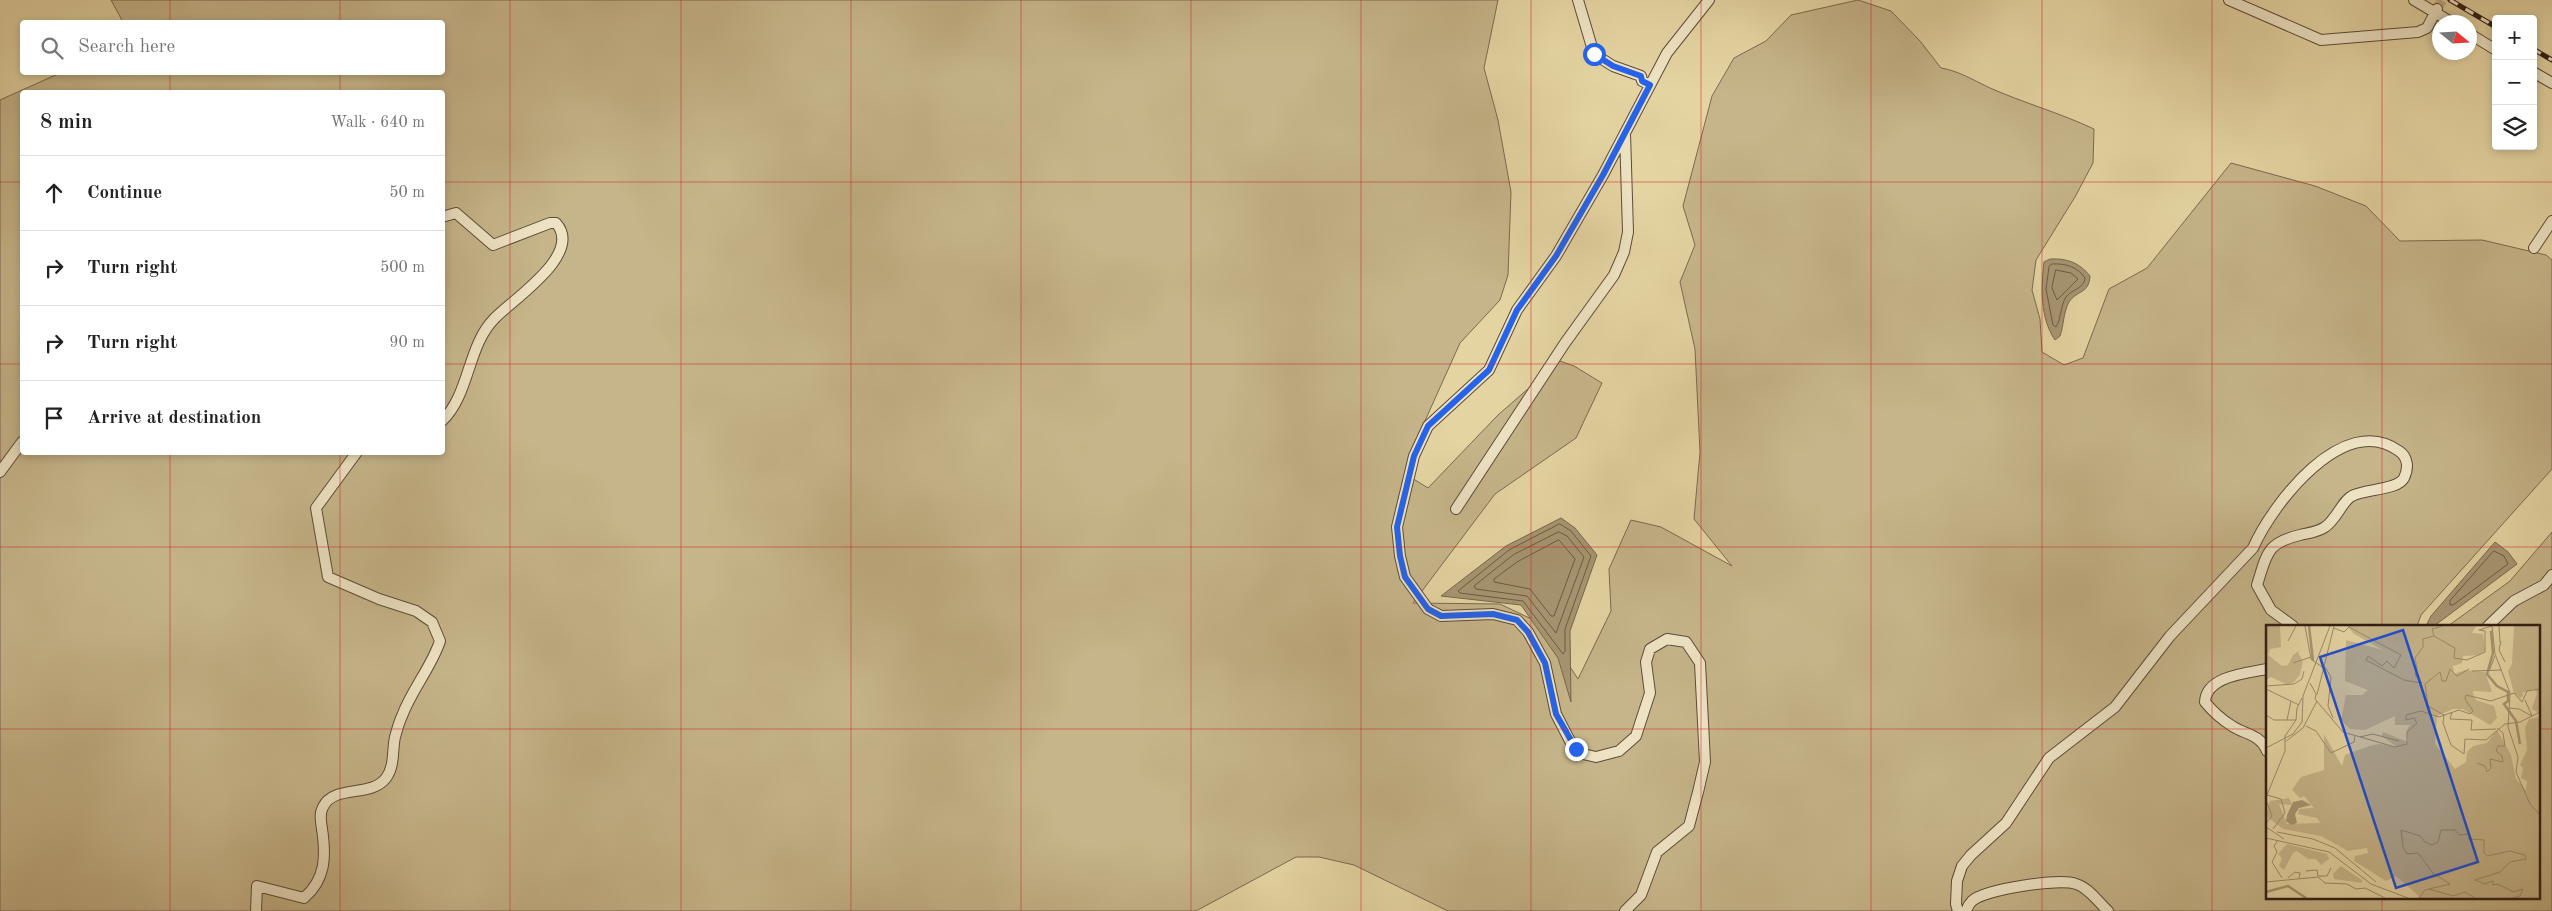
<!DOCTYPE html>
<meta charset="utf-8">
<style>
body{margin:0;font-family:"Old Standard TT",serif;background:#f6f6f6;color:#222}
.controls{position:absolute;right:15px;top:15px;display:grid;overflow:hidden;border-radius:5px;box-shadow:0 2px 8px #0003}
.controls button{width:45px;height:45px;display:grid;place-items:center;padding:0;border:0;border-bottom:1px solid #e0e0e0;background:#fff;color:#222;font:25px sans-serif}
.compass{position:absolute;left:2432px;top:15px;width:45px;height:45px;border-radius:50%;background:#fff;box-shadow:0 2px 8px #0003;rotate:108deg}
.stop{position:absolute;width:15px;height:15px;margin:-11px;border:4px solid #2563eb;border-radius:50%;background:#fff}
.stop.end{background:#2563eb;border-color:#fff;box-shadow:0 1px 5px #0008}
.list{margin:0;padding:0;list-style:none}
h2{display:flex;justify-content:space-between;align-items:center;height:65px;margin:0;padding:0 20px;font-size:21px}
h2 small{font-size:16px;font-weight:400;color:#767676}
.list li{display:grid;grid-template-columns:32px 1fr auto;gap:15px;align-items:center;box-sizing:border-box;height:75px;padding:0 20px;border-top:1px solid #e0e0e0}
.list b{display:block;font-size:19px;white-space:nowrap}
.list em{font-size:16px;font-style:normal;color:#767676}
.icon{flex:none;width:28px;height:28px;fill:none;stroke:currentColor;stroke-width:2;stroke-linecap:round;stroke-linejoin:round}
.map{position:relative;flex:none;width:2552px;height:911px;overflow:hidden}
.search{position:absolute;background:#fff;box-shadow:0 2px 8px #0003;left:20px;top:20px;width:425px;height:55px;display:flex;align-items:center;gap:12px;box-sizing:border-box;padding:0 18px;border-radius:5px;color:#767676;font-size:19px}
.panel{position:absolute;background:#fff;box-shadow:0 2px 8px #0003;left:20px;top:90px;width:425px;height:365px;border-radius:5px}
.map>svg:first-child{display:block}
.green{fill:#c6b58a;stroke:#7c6950;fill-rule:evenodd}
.water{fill:#a79672;stroke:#78664d}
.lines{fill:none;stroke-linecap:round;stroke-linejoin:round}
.shore{stroke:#6c5a44;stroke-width:1}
.street-tunnel{stroke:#c0af86;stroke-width:10;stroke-dasharray:10 5;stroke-linecap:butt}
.street-casing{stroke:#5e4b38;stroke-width:12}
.street{stroke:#ede3c3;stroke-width:10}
.rail-casing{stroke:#311d15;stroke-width:5}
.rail{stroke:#ede3c3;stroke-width:3;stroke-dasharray:9;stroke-linecap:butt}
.route{stroke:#2563eb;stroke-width:6}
.grid{fill:none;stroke:#d62828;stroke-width:1;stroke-opacity:0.55}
.inset-river{fill:none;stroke:#a79672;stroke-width:2.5}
.inset-road{fill:none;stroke:#9c8b6a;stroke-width:1}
.view{fill:#1d4ed8;fill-opacity:0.15;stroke:#1d4ed8;stroke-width:2.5}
.inset-edge{fill:none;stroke:#311d15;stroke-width:2.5}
</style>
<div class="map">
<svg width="2552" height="911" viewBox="0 0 2552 911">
<rect width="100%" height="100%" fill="#e4d4a2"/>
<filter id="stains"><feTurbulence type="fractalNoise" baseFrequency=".004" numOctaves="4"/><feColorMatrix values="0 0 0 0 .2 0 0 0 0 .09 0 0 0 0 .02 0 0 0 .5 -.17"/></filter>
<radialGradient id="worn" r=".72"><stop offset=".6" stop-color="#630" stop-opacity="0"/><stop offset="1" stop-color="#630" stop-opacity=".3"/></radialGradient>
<path class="green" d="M111,0H1498L1484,68L1498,120L1511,192L1508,275L1500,300L1460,343L1415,443L1407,475L1428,488L1498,415L1560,361L1574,366L1602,383L1576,438L1495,494L1413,603L1500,604L1542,624L1578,679L1611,611L1609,569L1631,520L1661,527L1732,566L1694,519L1700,452L1695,349L1680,282L1695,245L1683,206L1712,96L1734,58L1766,41L1791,15L1858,0L1891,11L1920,41L1941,68C1959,71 1973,80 1990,88C2024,103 2060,113 2094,129L2093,163L2075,197L2036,260L2032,290L2040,319L2042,352L2064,365L2083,358L2109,289L2147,268L2231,163L2315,186L2366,206L2400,241L2482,240L2546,255L2552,260V469L2421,615L2417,626H2267V897H2538V626H2448L2510,581L2552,532V911H1448L1354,865L1319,857H1296L1196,911H0V100L60,73L442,72V22H123ZM22,92H442V452H22Z"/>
<path class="water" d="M2050,259C2067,258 2080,263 2090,276C2089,294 2077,290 2069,302C2063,313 2064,325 2060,336L2055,340C2040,318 2041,288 2044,262Z
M1561,518L1575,528L1597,555L1570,631L1571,702L1558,658L1521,605L1441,596L1506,546Z
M2495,542L2508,552L2517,564L2434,626H2426L2431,616Z"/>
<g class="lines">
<path class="shore" d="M2052,264C2065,263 2078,267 2085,278C2084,289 2072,289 2066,297C2060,307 2061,320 2056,327L2053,325L2046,289L2049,267Z
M2056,270L2071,273L2078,279L2057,300L2052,288Z
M1560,524L1571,531L1591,556L1565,629V651L1563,654L1523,601L1460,593L1458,591L1509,550Z
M1559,532L1567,536L1584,557L1556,633L1527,596L1476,589L1474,586L1513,555Z
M1559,540L1575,559L1554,616H1551L1530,589L1494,582V579L1517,562Z
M2494,551L2504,556L2508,564L2453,605H2450V601Z"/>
<path class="street-tunnel" d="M2437,9L2442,0"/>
<defs>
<path id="street" d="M1578,0L1594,54L1613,66L1641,76L1642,81L1650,85
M2229,0L2321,40L2418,32L2427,28L2437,9
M2414,0L2451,22
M2470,34L2496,50
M2533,72L2552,83
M442,217L456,213L493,245L550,223H556C584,254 513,299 494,319C467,347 470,394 442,421
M2534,248L2552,221
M0,472L22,442
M1456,509L1565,343L1614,275L1624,252L1628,232L1625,133
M2488,626L2514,601L2544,585L2552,575
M2267,669C2247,673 2206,676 2205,702C2213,712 2221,719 2232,726C2246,735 2260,734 2267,751
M256,911L257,886L304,898C326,879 326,856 322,829C321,821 319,814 323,807C334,784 371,798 386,778C395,766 392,750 395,737C397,730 399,722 402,716C412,689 431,668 440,641L432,622L416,611L379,599L328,577L316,508L357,452
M1625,911L1641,895L1657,852L1689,826L1698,792L1705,762L1700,663L1686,642L1667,639L1650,649L1646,662L1650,693L1636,736L1619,751L1596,757L1583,754L1570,741L1556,714L1545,663L1528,632L1517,620L1493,614L1441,616L1428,609L1405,577L1400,556L1397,527L1414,456L1428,426L1489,370L1517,310L1556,256L1603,175L1667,53L1709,0
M1958,911L1956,904L1957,881L1962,866L1971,855L2006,823L2049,758L2115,707L2170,636L2253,548C2273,503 2344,411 2399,451C2408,457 2409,468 2404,478C2398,490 2365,489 2352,496C2343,500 2336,520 2325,527C2318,532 2309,533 2300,535C2266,543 2267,554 2257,585L2271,610L2293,626
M1966,911C1967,908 1969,904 1972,901C1985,889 2060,878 2076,884C2088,887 2099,903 2108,911"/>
</defs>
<use href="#street" class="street-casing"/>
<use href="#street" class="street"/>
<defs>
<path id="rail" d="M2450,0L2496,27
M2533,49L2552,60"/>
</defs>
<use href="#rail" class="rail-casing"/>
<use href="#rail" class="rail"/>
</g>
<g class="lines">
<path class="route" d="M1576,749L1556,714L1545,663L1528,632L1517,620L1493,614L1441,616L1428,609L1405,577L1400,556L1397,527L1414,456L1428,426L1489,370L1517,310L1556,256L1603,175L1650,85L1642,81L1641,76L1613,66L1594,54"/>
</g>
<path class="grid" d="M170,0V22M340,0V22M510,0V911M681,0V911M851,0V911M1021,0V911M1191,0V911M1361,0V911M1531,0V911M1701,0V911M1871,0V911M2042,0V911M2212,0V911M2382,0V626M170,72V92M340,72V92M0,182H22M442,182H2552M0,364H22M442,364H2552M170,452V911M340,452V911M0,547H2552M0,729H2267M2538,729H2552M2382,897V911"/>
<g transform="translate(2266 625)">
<rect width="274" height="274" fill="#e4d4a2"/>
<path d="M0,1H14L15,22L4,24L2,30L16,41L22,40L27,30L38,22L32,27L37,37L34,50L28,57L22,60L5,52L0,55ZM81,1H210L206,8L217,9L219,25L214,30L197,31L196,38L187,41L188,49L199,45L219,47L226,67L207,66V69L210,75L228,81L231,93L224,100L197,84H187L171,91L169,119L189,144L200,137L201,127L207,121L221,118L231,105L245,130L250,154L260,165L261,156L255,153L257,143L254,140L261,125L259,103L263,94L274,92V273H155L130,251L120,256L88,236L89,231L102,228L101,223L82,226L55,211L17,204L0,191L4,176L23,173L26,180L13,179L21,199L54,198L51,193L32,189L33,184L48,183L38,171L34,173L26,165L35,152L58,145V109L76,141L79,130L103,121L113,119L131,122L116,111L117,107L142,117L141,105L144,100H129V91L99,105L84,104L75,95L80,70H96L102,65L79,56L80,15L117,25L88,9ZM248,1H274V88L266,84L271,68L268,64L256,68L257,71L254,73L248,68L242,46L246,39ZM21,219L61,229L63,234L55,240L50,234H42L31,226L27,228L18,245L13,241L16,233L12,229ZM75,241L96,255V258L68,254L67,249Z" fill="#c6b58a"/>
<path d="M36,175L45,180L33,183L29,189L31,198L25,200L20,196L21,190L27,177Z" fill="#a79672"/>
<path class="inset-river" d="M43,1L47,36M225,6L227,28L221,49L231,61L242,67V76L238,79L250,96L254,119M0,267L22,261L40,273"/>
<path class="inset-road" d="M39,1L45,34L56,42M177,1L166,4L168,11L189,23L188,33L201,35L219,27V6L213,5L226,1M226,1L229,29L244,68L242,102L252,132L250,147L264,179L274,190M233,1L234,17M68,3L78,7L83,2L135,30L128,43L121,36L116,41L102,31L100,35L138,55L155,58M22,16L30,1M235,16L233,25L239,37M27,38L45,32M59,42L65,52L62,81L67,93M206,46L236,45M223,46L229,31M44,58L50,69L49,74L77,107L129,122L141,119V107L151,98L148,93L140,95V90L155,86L173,92L193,85L204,89L207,86L199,74L200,70L225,76L248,68L256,77L261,66L274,64M156,58L149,50L151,43L149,33L157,22V14L168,11M159,59L174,47L176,56H180L184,44L191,51L203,44M159,59L162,81L178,90M0,61L28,59L36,54L38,46M0,64L33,80M51,70L68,1M243,83L253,84L266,91L274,87M186,87L184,94L206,95L205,105L230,104M0,90L8,95H30M178,90L177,98L185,120L198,129L199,114L220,115L239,99L254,97L266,91L259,75M21,95L25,76M40,101L50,106L65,128L88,117L89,111M94,112L107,109L133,116M19,117L37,103L51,76M0,123L27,109L36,97L37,71L64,1M211,138L219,141L221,147L225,143L224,134L237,137L236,131L230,126L232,121H239L237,108L231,103M0,175L6,191L0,198M0,202L18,214M7,204L19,188L15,174L1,170L19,126V111L30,95L31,83L36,73M11,207L47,214L69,223L110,257M0,213L63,227L105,259L142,273M12,215L8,221L11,227L6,237L16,253M40,246L51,245L52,251M52,251H61L65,243M22,253L29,247L34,248L33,253M0,257L52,252L59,258L81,259L90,264L99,263L119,273M163,264L187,271L199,267L209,273M153,273L159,265L184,259L167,248L152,228L141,229L137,222L135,205L154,211L159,217L166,220L172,217L175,205H189L193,210L202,209L203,214L218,215V228L221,231L244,226L259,230L260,234L244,237L234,247L209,255L219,259L227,256V260L231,259L248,267L257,264L254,271L247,273"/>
<path class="view" d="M137,5L212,237L130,263L54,32Z"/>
<rect width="274" height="274" class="inset-edge"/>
</g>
<rect width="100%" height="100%" filter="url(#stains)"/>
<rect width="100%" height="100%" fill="url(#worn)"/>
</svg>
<div class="controls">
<button>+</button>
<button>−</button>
<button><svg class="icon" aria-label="layers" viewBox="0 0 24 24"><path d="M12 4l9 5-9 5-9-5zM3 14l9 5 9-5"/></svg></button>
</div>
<svg class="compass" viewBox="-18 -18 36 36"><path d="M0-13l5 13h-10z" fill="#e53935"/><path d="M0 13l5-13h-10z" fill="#767676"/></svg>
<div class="stop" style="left:1594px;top:54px"></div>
<div class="stop end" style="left:1576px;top:749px"></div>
<div class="search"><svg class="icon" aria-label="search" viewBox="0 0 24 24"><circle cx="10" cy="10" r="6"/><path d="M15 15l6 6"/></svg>Search here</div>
<section class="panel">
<h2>8 min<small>Walk · 640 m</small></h2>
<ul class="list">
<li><svg class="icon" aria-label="ahead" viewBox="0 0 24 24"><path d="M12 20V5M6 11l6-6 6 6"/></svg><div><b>Continue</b></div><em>50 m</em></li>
<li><svg class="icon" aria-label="right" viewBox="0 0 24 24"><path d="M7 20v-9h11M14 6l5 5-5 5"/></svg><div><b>Turn right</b></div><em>500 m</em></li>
<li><svg class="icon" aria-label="right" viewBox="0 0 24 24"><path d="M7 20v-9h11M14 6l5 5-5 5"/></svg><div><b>Turn right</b></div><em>90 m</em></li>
<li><svg class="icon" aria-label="arrive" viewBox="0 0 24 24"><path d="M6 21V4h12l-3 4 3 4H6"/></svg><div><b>Arrive at destination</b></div></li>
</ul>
</section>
</div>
